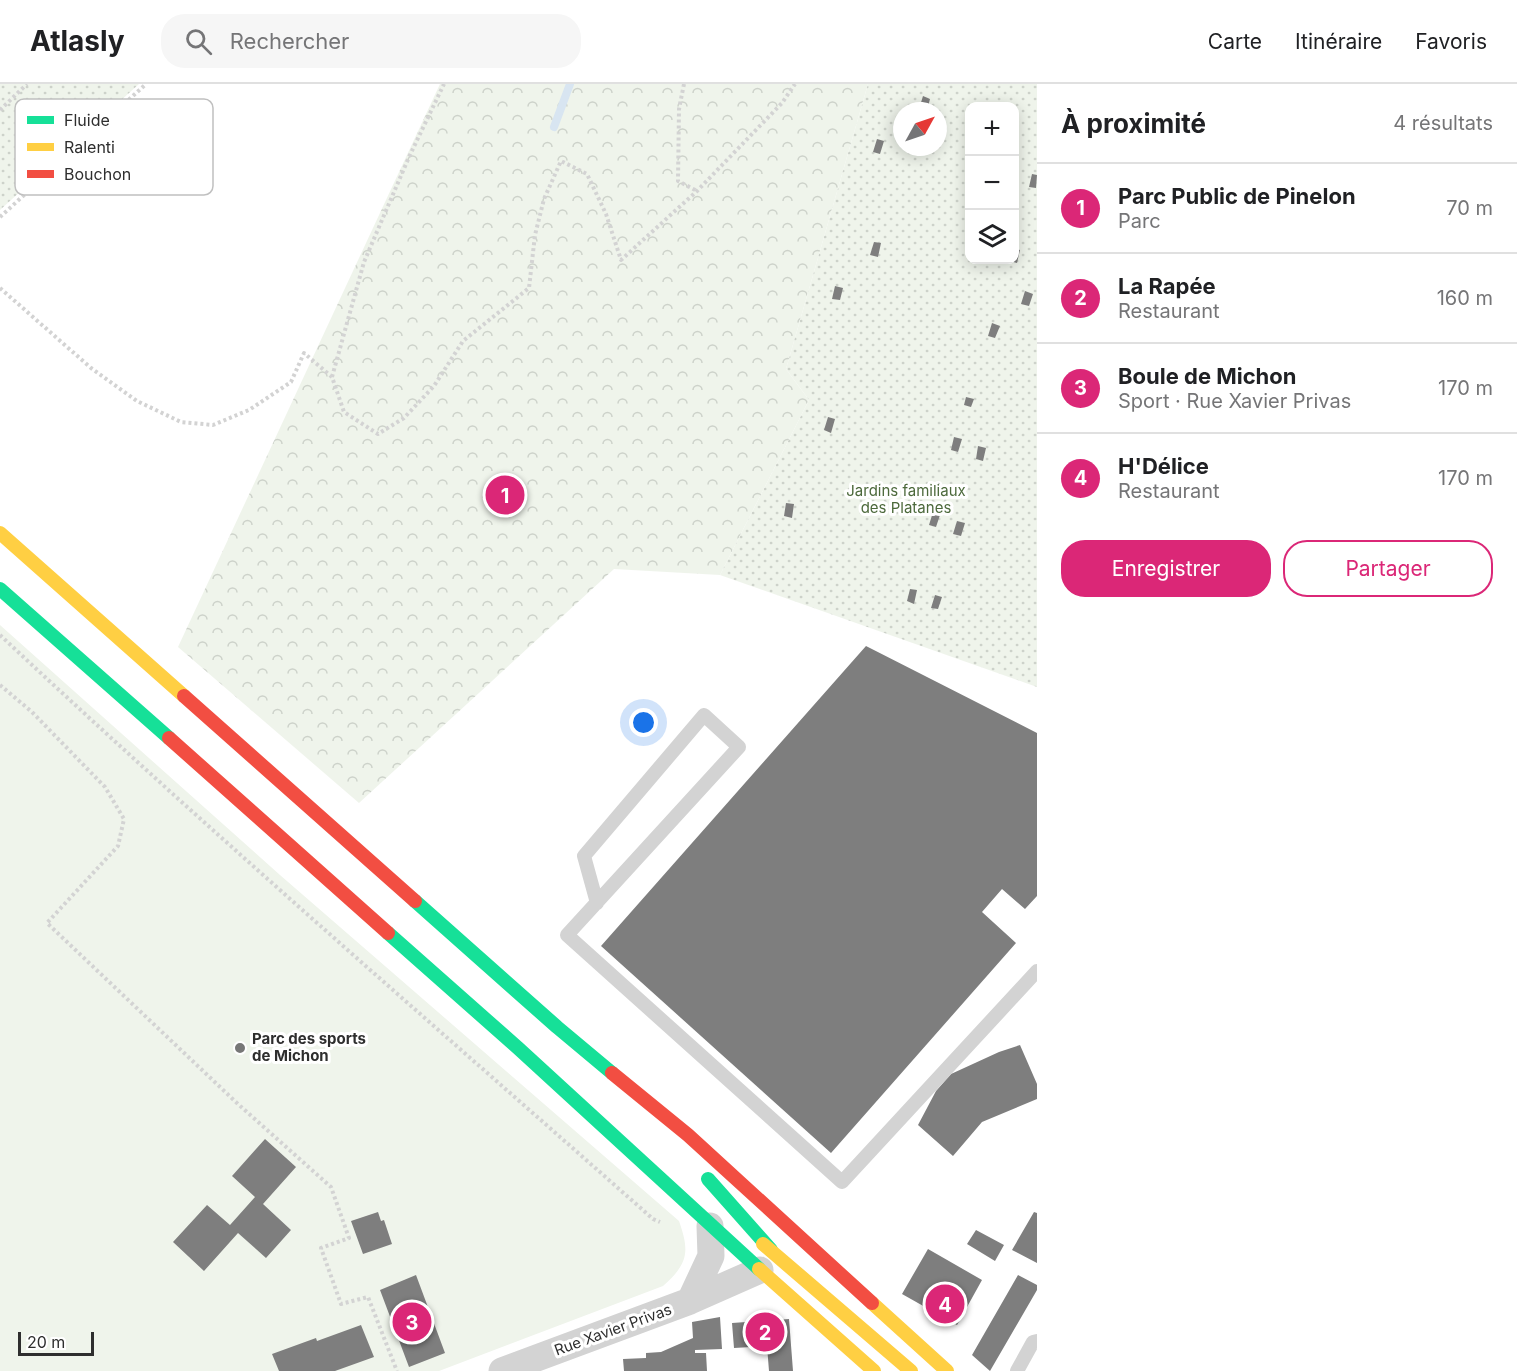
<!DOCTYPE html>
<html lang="fr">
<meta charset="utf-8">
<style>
body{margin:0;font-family:Inter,sans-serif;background:#f6f6f6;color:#202124}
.controls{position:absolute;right:18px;top:18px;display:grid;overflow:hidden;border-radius:12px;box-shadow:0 3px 15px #0003}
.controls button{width:54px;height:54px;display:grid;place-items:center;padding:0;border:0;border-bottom:2px solid #e0e0e0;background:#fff;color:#202124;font:30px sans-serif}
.compass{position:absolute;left:893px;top:18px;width:54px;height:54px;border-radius:50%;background:#fff;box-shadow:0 3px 15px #0003;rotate:50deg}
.scale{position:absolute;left:18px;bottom:15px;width:76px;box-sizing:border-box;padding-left:6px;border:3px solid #2e2e2e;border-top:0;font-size:16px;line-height:21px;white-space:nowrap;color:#2e2e2e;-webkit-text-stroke:4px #fff;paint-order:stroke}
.you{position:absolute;left:644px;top:639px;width:21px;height:21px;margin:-15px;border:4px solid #fff;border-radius:50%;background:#1a73e8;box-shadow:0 0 0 9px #1a73e833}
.badge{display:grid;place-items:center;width:39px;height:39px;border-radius:50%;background:#db2777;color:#fff;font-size:20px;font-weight:700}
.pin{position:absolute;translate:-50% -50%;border:3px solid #fff;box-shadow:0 2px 6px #0006}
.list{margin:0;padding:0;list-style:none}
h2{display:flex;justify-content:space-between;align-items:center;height:78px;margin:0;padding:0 24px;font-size:26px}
h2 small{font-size:20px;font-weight:400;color:#757577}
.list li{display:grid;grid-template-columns:39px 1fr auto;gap:18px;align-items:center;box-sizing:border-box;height:90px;padding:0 24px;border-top:2px solid #e0e0e0}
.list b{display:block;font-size:22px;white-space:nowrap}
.list p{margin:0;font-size:20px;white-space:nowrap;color:#757577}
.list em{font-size:20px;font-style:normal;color:#757577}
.actions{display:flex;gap:12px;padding:18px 24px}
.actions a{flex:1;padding:14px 0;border:2px solid #db2777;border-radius:24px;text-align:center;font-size:21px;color:#db2777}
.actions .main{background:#db2777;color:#fff}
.icon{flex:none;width:33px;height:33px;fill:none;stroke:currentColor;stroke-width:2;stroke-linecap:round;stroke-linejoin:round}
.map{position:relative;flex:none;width:1037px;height:1287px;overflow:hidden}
header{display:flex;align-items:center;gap:36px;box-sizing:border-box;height:84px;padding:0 30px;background:#fff;border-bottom:2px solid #e0e0e0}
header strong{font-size:28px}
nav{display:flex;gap:33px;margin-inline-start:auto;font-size:21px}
.search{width:420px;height:54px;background:#f6f6f6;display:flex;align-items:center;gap:15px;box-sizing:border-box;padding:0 21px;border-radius:24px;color:#757577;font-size:22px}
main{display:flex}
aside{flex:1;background:#fff}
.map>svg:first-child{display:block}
.park{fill:url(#park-crowns)}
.garden{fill:url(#garden-dots);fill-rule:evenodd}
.pitch{fill:#eff4eb}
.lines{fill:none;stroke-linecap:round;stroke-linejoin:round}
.stream{stroke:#d8e5f1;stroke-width:8}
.building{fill:#7e7e7e}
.path{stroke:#d3d3d3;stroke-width:4;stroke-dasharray:3 3;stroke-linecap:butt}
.lane{stroke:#d3d3d3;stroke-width:14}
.street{stroke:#d3d3d3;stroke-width:27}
.fast{stroke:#16e098;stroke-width:14}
.slow{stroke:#ffcf43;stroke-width:14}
.jam{stroke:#f24e42;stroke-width:14}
.poi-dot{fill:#777;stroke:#fff;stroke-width:2}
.labels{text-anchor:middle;stroke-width:6;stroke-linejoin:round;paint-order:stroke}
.park-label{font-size:15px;fill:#4c693b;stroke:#fff}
.poi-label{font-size:15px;font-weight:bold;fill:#2e2e2e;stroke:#fff;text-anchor:start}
.street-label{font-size:15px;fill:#2e2e2e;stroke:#fff}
.key{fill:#fff;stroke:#c0c0c0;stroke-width:1.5}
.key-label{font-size:16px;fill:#2e2e2e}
</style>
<header>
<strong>Atlasly</strong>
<div class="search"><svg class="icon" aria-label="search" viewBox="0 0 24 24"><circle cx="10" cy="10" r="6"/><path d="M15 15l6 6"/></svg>Rechercher</div>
<nav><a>Carte</a><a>Itinéraire</a><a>Favoris</a></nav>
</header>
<main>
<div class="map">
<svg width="1037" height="1287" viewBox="0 0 1037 1287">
<defs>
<pattern id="park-crowns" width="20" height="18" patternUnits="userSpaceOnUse" patternTransform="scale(1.5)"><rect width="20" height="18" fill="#eff4eb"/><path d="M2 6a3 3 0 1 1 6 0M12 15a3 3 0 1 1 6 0" fill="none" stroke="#cdd2ca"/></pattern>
<pattern id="garden-dots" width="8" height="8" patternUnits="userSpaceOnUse" patternTransform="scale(1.5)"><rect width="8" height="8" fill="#eff4eb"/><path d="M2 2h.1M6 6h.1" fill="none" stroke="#cdd2ca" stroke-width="1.8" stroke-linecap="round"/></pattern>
</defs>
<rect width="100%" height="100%" fill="#fff"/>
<path class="park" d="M440,0H868L786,285L809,316L720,491L614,485L359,719L178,563Z"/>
<path class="garden" d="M0,0H139L0,126Z
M868,0H1037V603L720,491L809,316L786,285ZM970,22H1014V176H970ZM902,27H938V63H902Z"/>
<path class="pitch" d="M0,541L280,791L679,1137C690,1168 688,1180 663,1202L439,1287H0Z"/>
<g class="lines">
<path class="stream" d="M554,43L570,0"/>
</g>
<path class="building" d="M923,12L930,15L927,27L919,25Z
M877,55L884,57L880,70L873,68Z
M1032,90L1037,91L1036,104L1029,103Z
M874,158L881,159L878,173L870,171Z
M1014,164L1020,166L1017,179L1006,176H1014Z
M835,202L843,204L840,216L832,215Z
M1025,207L1033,210L1029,222L1021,220Z
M992,239L1000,242L995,254L988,252Z
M966,313L974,315L971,323L964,321Z
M828,333L835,335L831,349L824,346Z
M954,353L962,355L958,368L951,366Z
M978,362L986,364L983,377L976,375Z
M786,419L794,420L792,434L784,432Z
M933,428L940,431L936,443L929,441Z
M957,437L965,439L961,452L953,450Z
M910,505L917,506L914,520L907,517Z
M935,511L942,513L938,525L931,524Z
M866,562L1037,649V812L1025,825L1002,805L982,828L1016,859L831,1069L601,862Z
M1020,961L1037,1000V1015L982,1038L953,1072L918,1041L936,1007L951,990L999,968Z
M265,1055L296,1083L263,1120L291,1146L266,1174L238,1149L204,1187L173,1158L207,1121L230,1141L255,1113L232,1092Z
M378,1128L381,1137L384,1136L392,1160L363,1170L351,1137Z
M1034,1128L1037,1129V1179L1012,1166Z
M976,1146L1004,1161L995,1177L967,1160Z
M928,1165L982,1196L957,1241L902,1210Z
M416,1191L445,1269L409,1283L380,1206Z
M1018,1191L1037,1201V1206L990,1287L972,1271Z
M720,1233L722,1265L695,1266V1269H706L707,1287H624L623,1275L646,1274V1269L661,1268L693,1254L692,1238Z
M789,1235L793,1287H769L767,1262L734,1264L732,1239Z
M361,1241L374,1273L335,1287H279L272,1270L316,1254L317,1257Z"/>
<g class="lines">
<path class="path" d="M684,0L679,25L678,97L697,107
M0,26L27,0
M0,133L146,0
M0,204L91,284L137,317L181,338L213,341L249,326L291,298L304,269L332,293L344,328L378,350L404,334L434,302L463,257L529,204L535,151L544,115L561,77L587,90L606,130L621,176L697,107L782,19L795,0
M332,293L364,178L409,73L444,0
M0,551C213,751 435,942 653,1135L660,1138
M0,601L32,628L105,703L124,735L118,762L47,839L239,1021L331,1103L349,1154L321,1164L341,1220L368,1213L397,1287"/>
<path class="lane" d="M597,819L584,772L704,631L739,663L567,851L842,1098L1037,887
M1017,1287L1033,1258L1037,1257"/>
<path class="street" d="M690,1217L711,1172L710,1142
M502,1287L690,1217L760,1186"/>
<path class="fast" d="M0,505L169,654
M415,817L557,943L612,989
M388,849L518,964L759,1185
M708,1095L771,1166"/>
<path class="slow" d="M0,449L184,612
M763,1160L911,1287
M759,1185L874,1287
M872,1219L947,1287"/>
<path class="jam" d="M184,612L415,817
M169,654L388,849
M612,989L688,1051L872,1219"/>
</g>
<circle class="poi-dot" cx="240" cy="964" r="6"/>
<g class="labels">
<g class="park-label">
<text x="906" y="412">Jardins familiaux<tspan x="906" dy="17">des Platanes</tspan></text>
</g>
<g class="poi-label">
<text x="252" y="960">Parc des sports<tspan x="252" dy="17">de Michon</tspan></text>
</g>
<g class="street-label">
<text transform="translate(613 1246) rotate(-20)" y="5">Rue Xavier Privas</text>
</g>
</g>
<rect x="15" y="15" width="198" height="96" rx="9" class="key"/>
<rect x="27" y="32" width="27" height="8" fill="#16e098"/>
<rect x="27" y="59" width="27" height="8" fill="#ffcf43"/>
<rect x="27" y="86" width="27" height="8" fill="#f24e42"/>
<g class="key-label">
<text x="64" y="42">Fluide</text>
<text x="64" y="69">Ralenti</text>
<text x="64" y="96">Bouchon</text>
</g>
</svg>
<div class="controls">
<button>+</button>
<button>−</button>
<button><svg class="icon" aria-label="layers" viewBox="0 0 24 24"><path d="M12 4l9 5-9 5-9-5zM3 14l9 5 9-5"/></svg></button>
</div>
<svg class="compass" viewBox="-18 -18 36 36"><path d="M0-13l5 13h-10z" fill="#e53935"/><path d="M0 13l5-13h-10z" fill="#757577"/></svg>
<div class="scale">20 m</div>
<div class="you"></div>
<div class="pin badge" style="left:505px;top:411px">1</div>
<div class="pin badge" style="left:765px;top:1248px">2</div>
<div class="pin badge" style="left:412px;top:1238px">3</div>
<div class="pin badge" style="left:945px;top:1220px">4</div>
</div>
<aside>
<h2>À proximité<small>4 résultats</small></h2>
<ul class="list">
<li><span class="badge">1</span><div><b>Parc Public de Pinelon</b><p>Parc</p></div><em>70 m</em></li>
<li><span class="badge">2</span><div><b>La Rapée</b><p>Restaurant</p></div><em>160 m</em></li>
<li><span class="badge">3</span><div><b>Boule de Michon</b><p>Sport · Rue Xavier Privas</p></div><em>170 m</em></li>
<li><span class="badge">4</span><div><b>H'Délice</b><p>Restaurant</p></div><em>170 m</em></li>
</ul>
<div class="actions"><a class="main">Enregistrer</a><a>Partager</a></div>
</aside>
</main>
